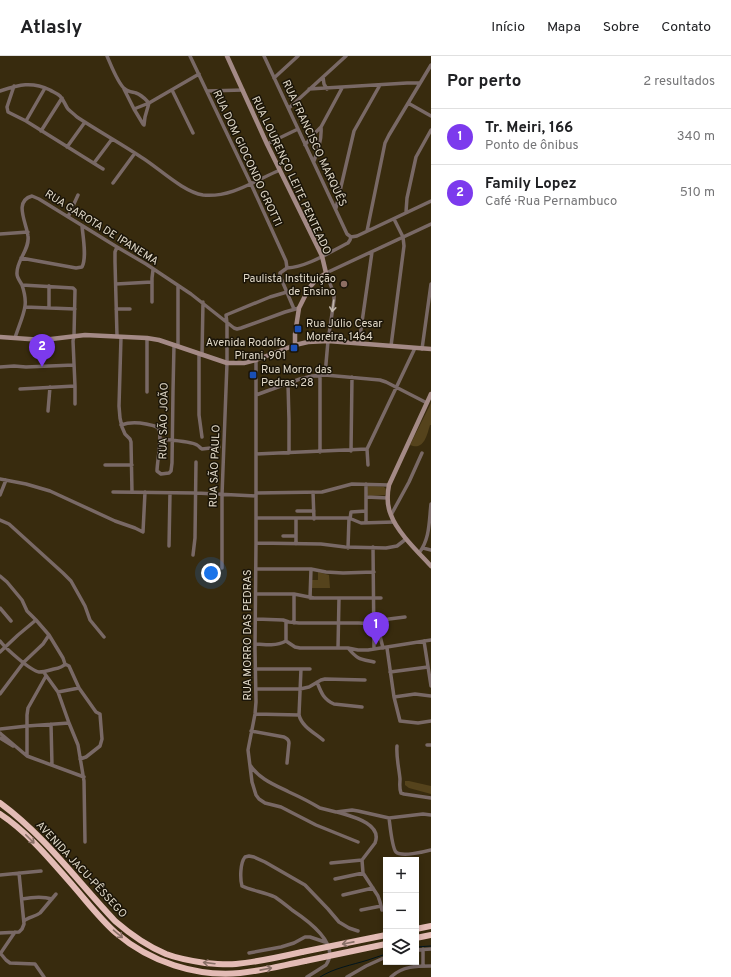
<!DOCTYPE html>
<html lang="pt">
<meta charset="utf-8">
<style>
body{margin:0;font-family:Overpass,sans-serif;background:#f6f6f6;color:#202124}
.controls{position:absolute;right:12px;bottom:12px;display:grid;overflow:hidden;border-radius:0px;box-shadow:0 2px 6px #0003}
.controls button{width:36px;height:36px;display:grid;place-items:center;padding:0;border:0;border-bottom:1px solid #e0e0e0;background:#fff;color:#202124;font:20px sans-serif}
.you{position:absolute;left:211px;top:517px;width:14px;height:14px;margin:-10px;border:3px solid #fff;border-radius:50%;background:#1a73e8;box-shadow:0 0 0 6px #1a73e833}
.badge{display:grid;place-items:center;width:26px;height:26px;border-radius:50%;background:#7c3aed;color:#fff;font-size:13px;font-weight:700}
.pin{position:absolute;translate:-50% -33px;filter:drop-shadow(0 1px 2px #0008)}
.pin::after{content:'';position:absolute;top:21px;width:14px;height:12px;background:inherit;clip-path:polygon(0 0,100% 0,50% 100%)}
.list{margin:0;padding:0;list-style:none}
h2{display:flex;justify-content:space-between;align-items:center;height:52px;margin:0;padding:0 16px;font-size:17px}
h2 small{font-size:13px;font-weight:400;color:#757577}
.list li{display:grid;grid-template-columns:26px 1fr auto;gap:12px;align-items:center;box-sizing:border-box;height:56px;padding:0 16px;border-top:1px solid #e0e0e0}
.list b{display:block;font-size:15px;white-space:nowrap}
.list p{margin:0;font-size:13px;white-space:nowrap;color:#757577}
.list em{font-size:13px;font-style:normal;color:#757577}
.icon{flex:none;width:22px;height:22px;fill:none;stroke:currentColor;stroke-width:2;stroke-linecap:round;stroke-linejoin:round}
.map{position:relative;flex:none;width:431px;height:921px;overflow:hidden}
header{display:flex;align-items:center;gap:24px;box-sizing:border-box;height:56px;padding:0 20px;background:#fff;border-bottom:1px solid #e0e0e0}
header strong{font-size:19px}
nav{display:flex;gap:22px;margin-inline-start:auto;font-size:14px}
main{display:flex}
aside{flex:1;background:#fff}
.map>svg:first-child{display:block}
.green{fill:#55431c}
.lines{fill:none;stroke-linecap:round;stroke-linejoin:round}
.stream{stroke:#00141d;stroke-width:1}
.street{stroke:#796966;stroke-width:3.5}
.secondary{stroke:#a48a86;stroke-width:4.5}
.highway{stroke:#e3bbb5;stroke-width:6}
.highway-bridge{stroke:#e3bbb5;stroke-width:6}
.oneway{stroke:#c1b7aa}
.oneway2{stroke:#897067}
.education-dot{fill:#8d6e63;stroke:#1a1408;stroke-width:1.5}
.transit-dot{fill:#1a4fb4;stroke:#1a1408;stroke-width:1.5}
.labels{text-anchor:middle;stroke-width:3;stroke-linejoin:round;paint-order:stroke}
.street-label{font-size:11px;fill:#e0d8c7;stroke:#1a1408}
.poi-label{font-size:11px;fill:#e0d8c7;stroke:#1a1408;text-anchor:end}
</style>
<header>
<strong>Atlasly</strong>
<nav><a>Início</a><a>Mapa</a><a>Sobre</a><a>Contato</a></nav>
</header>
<main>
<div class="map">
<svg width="431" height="921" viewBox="0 0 431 921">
<rect width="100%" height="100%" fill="#382b0e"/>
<path class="green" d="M431,347V369H430C427,379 424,395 410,389Z
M368,430L384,431L386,433L385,439L369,440L367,438Z
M318,516L329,519L330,532H311L312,524H318Z
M405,725H409L431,730V738L409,732L405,729Z"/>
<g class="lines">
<path class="stream" d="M416,891L431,890
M320,921C334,912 352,909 368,904C374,902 380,900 386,898"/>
<path class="street" d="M107,0C111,9 118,28 125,33C128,36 133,36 136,37C142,39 145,43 149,47L134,53L124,33
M190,0L251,128L286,205L287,212
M264,0L347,178L351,181
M323,21L324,28L327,33
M274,22L298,0
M14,30L7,51L8,56L26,65L103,113
M309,33L407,27H420
M172,34L193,77
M0,35C19,29 31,25 50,34C53,36 57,37 60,40C64,44 65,49 68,53C71,56 74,58 77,61C98,75 120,87 141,101C159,112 183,136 203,139C231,142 256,124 280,114
M207,35L243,34
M408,47L431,60
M289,52L346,0
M134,53L143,68
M26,65L45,32
M144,69L145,61L149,47L199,18
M41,75L62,42
M267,88L298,73
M305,89L315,77L321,71L342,32
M67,91L85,66
M314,105C318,94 322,83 321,71
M94,107L112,83
M113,127L135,97
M336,152L354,75L380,29
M406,156L407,142L416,101L431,74
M68,161L78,139
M367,175L385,87L389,79L431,9
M0,178L28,176
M351,181L357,180L431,145
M117,191L115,196V206L117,280
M21,202L76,212L82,211C87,202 83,181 82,170
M287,212C307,211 330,196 348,187L350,184L351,181
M287,212L280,217V220L294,253
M116,228L152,226
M22,229L73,232L75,234L74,280L73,285L75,330V348
M152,246V222L153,214
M25,251L75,253
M49,252V230
M116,253H130
M121,281L119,350L120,362L122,371L125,378L130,383L131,386L132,436
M15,282C18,272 24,259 25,250C26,243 24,235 22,229C20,225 17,222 17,218C16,204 30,194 28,180C27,168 13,145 32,140L39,143L117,191L146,208L191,238L234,272L237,273L241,272L285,256L299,252
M147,282V336
M359,287L372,196
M178,290V230
M391,290L404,190L403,181L394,163
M422,293L431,228
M199,298V359L202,381
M202,299L203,246
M256,304V487L255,593L256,646L255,658L248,694L252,726L256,739L259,743L265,747L281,751L316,769L358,786
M0,311L14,310L26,311L74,309
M325,319L328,285L334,244V238L326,217L431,168
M320,320V396
M288,328L289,364V397
M20,333L75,330
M256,339L300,323L312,320L325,319L380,324L386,326L427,347
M48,355L50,331
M121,369C129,366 137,366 146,368C149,369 155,369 158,372C163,378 157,406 157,415L161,418L169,417L171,415L172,407L173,335L174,289
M160,383C168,384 191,385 197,389C199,390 200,392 202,393L219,391
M351,395L352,321
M256,398L367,393
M105,409H132
M368,409L367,393L415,292
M0,423L26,428L50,435L115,465L135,472L143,476L145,436
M113,436L196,437L256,440
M313,436L314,463
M256,437L322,436L352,428L389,429
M0,439L6,424
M366,441L388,442
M297,455H314
M391,459L409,426L422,397
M256,462H349L361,467L394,466
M350,463L351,456L366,455
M0,464L9,468L63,517L71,525L80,541L85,550L90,564L104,581
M366,467V428
M283,480H296
M256,487L321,488L345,491L386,492L397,490L406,483
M296,488V463
M169,490L170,437
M373,491L374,593
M348,492L349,462
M423,492L431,494
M419,497C430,483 429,465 431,448
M193,499L195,482L196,406
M222,512V439L227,307V267L226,259L270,241L287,236
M256,513H311L326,516L343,517L374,516
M0,520L7,526L22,544L27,555L36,564L18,579L0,596
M256,538H294L314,542H381
M310,542L311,513
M0,552L11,565
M256,563L283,564L289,566L299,567H359L373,568L389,563L405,561
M36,564L49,579
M286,565V585
M294,567V538
M377,568L383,592
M0,585C5,592 31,615 39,616C44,616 50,614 54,613C59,612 63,611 65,608L63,602L49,579L43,588L24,606L0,638
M424,585L431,630
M255,588C266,589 277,590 286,585L295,591L300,592H348L358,594H368L431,584
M338,592L339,542
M348,592C358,604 360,603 374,606
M387,592L394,641L400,665L418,667L431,665
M255,613H310
M301,613L299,659C302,671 315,677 323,684
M390,616L428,611
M45,618L58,636L69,667
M317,626C321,636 323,643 334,648L362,651
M79,632L96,656L100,658L102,683L100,690L86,701L80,703
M256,633H300L309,631L321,624L325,623L365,624
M58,636L79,632L69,610L65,608
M394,641L415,638L431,640
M255,658L299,659
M51,668L52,709
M0,673L27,670L69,667L78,689L84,725L85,786
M251,675L284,681C287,683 289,683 289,687L287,707
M0,677L1,678L27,700L84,721
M0,682L13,690
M427,689H431
M397,690C396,701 399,712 400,723C400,728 399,732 401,737L404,738L431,742
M27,700V659L28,652L46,620
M250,709C259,723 275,729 289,736C300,741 310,746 320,752L336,756L352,754L358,755L389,762L423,758L431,759
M337,756C350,760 383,767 375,787L362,804L363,817L378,840L380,846L382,854
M389,762C390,769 392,792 396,796C401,801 424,796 431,794
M331,807L362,804
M0,819L41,815
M335,823L363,817
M343,839L373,832
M22,843C33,841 42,840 52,843
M361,854L381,850
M24,865C28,861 35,861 40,857L56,838
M0,877L19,876L22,873L24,868L19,817
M416,894L431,893
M249,897L281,891L294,887L305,881H310L325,886
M0,898L15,876
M1,898L6,904L10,907L35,908L44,921
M423,910V893
M307,921L326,909C341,888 307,864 292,854C287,850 281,845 275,841C264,836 253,835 242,830C240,823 240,807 245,801L249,800L254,801L265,806L305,829L328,853L339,866L349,872L358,875
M347,921L366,910L386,901
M391,921C402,910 417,910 431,910"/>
<path class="secondary" d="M227,0L267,88L322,200L326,217L316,224L309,232L299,252L295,278V289
M0,281L43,284L85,279L147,282L159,284L227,307H244L256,304L295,289L308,286L328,285L431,293
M431,338L389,429C387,439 387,450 391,459C397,476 419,497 431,510"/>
<path class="highway" d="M0,747C45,780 77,825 115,865C130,878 147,890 166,898C179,903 192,905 205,907C215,908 226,909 236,908C258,906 280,901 302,896
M0,758C29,777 52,806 75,832C88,847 101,864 116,877C150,906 196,921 240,917C262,915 284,909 305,905
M416,873L431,870
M416,882L431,879"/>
<path class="highway-bridge" d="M302,896L386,879
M305,905L386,888"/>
</g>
<defs><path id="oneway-shaft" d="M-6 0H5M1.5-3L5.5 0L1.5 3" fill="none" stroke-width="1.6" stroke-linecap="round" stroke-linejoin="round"/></defs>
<use class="oneway" href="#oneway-shaft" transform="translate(333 250) rotate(98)"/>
<g class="oneway2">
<use href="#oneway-shaft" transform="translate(30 783) rotate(45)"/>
<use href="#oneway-shaft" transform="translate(118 878) rotate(40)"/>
<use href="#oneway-shaft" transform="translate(348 887) rotate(169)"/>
<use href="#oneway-shaft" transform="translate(209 907) rotate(-173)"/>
<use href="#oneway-shaft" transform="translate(266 913) rotate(-11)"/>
</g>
<circle class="education-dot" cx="344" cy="228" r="4"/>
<g class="transit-dot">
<rect x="294" y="269" width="8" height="8" rx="2"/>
<rect x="290" y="288" width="8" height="8" rx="2"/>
<rect x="249" y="315" width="8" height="8" rx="2"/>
</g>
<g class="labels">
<g class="street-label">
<text transform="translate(315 87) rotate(65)" y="4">RUA FRANCISCO MARQUÊS</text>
<text transform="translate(248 102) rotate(65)" y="4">RUA DOM GIOCONDO GROTTI</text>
<text transform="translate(292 119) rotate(65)" y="4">RUA LOURENÇO LEITE PENTEADO</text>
<text transform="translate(102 171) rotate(32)" y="4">RUA GAROTA DE IPANEMA</text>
<text transform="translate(163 365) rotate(-89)" y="4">RUA SÃO JOÃO</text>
<text transform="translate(214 410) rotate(-88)" y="4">RUA SÃO PAULO</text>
<text transform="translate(247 579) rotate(-90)" y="4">RUA MORRO DAS PEDRAS</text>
<text transform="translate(82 813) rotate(47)" y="4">AVENIDA JACU-PÊSSEGO</text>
</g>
<g class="poi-label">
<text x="336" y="226">Paulista Instituição<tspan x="336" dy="13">de Ensino</tspan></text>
<text x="306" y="271" text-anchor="start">Rua Júlio Cesar<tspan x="306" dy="13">Moreira, 1464</tspan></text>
<text x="286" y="290">Avenida Rodolfo<tspan x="286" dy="13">Pirani, 901</tspan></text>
<text x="261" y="317" text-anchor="start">Rua Morro das<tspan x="261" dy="13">Pedras, 28</tspan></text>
</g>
</g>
</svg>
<div class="controls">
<button>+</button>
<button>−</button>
<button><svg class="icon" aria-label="layers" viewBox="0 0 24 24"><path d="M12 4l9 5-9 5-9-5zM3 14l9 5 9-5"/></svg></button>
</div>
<div class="you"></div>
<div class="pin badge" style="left:376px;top:589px">1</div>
<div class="pin badge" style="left:42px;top:311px">2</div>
</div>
<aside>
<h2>Por perto<small>2 resultados</small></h2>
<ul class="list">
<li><span class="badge">1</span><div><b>Tr. Meiri, 166</b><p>Ponto de ônibus</p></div><em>340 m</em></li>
<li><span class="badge">2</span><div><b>Family Lopez</b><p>Café · Rua Pernambuco</p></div><em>510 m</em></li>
</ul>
</aside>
</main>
